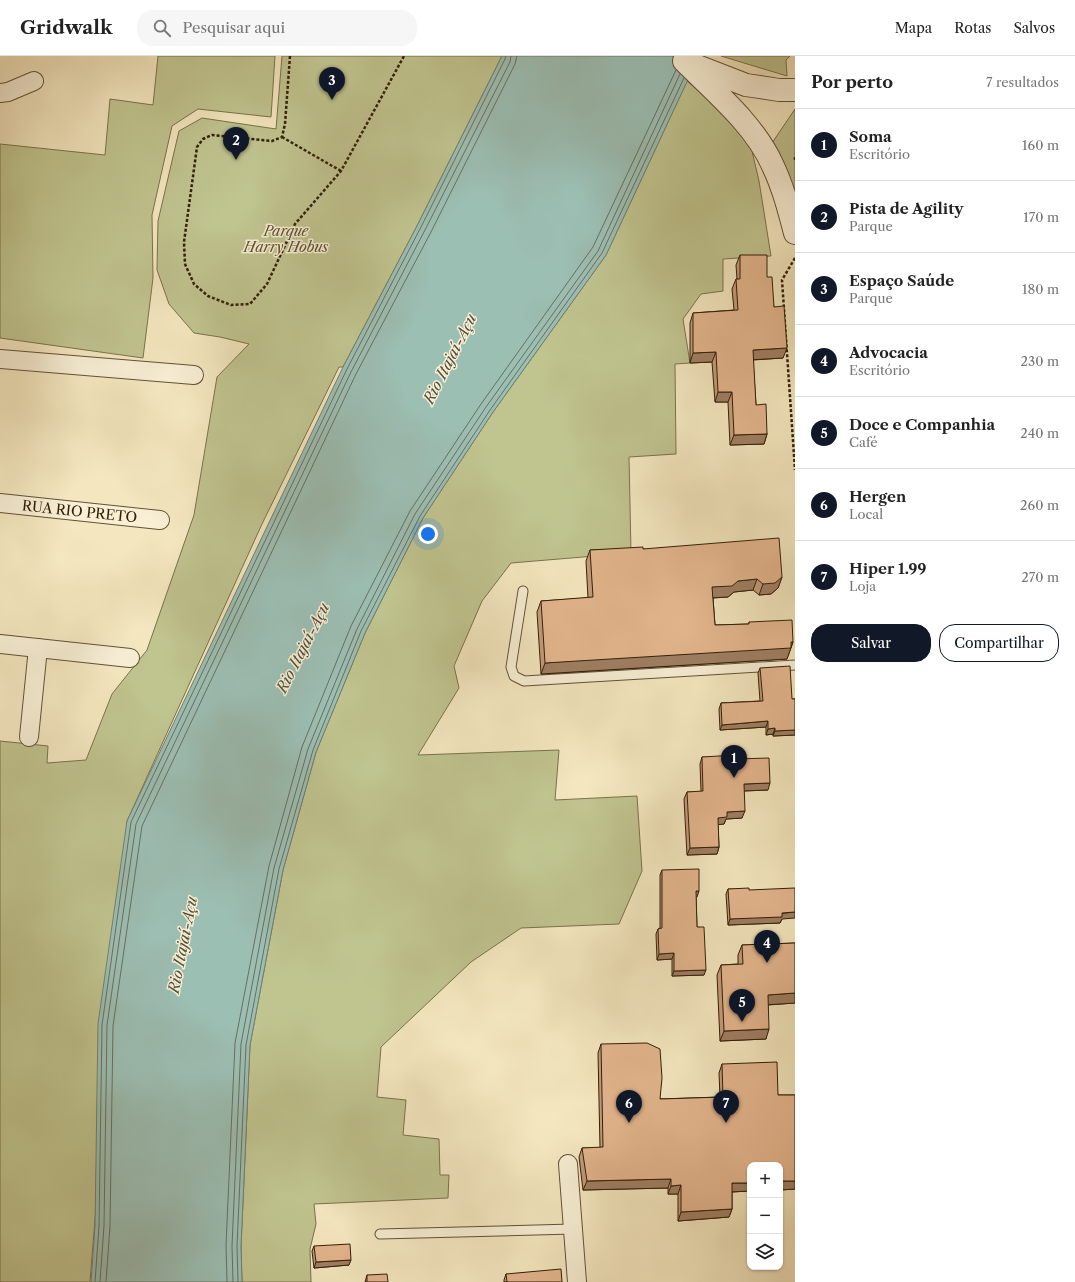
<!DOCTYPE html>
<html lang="pt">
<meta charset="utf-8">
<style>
body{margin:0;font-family:"Libre Caslon Text",serif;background:#f6f6f6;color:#222}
.controls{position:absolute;right:12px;bottom:12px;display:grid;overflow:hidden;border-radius:8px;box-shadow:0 1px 3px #0004}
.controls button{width:36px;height:36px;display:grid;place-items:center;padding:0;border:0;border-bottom:1px solid #e0e0e0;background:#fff;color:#222;font:20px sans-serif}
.you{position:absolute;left:428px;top:478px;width:14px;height:14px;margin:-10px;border:3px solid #fff;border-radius:50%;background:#1a73e8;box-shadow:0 0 0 6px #1a73e833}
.badge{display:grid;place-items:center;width:26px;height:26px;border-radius:50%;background:#111827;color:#fff;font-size:13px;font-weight:700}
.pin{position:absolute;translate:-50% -33px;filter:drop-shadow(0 1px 2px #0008)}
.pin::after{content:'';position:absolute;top:21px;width:14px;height:12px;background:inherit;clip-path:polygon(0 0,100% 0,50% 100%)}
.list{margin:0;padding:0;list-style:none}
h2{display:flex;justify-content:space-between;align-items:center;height:52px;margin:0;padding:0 16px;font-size:17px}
h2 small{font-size:13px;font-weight:400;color:#767676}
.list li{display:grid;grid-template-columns:26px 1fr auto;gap:12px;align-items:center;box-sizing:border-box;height:72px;padding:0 16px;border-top:1px solid #e0e0e0}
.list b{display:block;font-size:15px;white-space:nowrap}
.list p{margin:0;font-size:13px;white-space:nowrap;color:#767676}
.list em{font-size:13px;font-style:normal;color:#767676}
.actions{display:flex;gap:8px;padding:12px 16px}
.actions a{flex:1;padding:9px 0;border:1px solid #111827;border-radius:16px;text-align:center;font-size:14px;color:#111827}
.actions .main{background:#111827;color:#fff}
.icon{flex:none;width:22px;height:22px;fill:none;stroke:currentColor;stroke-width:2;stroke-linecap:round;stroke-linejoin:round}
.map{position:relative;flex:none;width:795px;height:1226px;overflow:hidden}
header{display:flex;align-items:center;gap:24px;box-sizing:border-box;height:56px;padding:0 20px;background:#fff;border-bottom:1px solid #e0e0e0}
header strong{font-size:19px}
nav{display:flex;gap:22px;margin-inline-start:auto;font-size:14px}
.search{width:280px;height:36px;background:#f6f6f6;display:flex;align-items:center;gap:10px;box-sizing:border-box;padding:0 14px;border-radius:16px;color:#767676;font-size:15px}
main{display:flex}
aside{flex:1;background:#fff}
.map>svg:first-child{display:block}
.green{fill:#c0c48f;stroke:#7a724c}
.water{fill:#9cbfb4;stroke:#727f6f}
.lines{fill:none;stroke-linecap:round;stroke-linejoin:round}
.shore{stroke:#686f5e;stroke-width:1}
.service-casing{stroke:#635136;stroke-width:11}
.minor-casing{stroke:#635136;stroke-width:20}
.tertiary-casing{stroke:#635136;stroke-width:24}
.path{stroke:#331f08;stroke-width:2.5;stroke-dasharray:3 2;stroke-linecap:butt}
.service{stroke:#f8efd5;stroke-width:9}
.minor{stroke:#f8efd5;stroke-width:18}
.tertiary{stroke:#f8efd5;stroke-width:22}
.wall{fill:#c39c79;stroke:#331f08}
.shaded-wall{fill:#9f7f63;stroke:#331f08}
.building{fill:#e3b58d;stroke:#331f08}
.labels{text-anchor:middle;stroke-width:3;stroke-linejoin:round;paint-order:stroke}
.park-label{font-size:14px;font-style:italic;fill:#5d5130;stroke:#f8efd5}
.street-label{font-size:14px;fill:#331f08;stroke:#f8efd5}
.water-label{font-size:15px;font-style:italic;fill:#524f3c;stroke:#f8efd5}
</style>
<header>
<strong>Gridwalk</strong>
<div class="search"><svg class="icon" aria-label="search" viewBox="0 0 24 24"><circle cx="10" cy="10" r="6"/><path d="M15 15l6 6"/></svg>Pesquisar aqui</div>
<nav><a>Mapa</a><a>Rotas</a><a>Salvos</a></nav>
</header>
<main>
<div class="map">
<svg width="795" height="1226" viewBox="0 0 795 1226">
<rect width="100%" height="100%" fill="#f4e7bf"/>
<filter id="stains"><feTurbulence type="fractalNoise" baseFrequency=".005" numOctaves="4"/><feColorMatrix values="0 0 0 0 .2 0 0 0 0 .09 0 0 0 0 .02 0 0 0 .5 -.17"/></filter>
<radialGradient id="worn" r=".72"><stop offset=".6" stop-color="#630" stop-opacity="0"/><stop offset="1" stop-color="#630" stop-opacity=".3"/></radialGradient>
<path class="green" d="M158,0H275L271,61L198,53L172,70L152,159L153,222L143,302L0,282V88L105,99L110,43L153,49Z
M282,0H502L417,170L343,311H339L262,468L127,765L90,1226H0V685L48,690L47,707L86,704L112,638L147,594L194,459L217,321L249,288L220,281L194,277L169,248L157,214L158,165L179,75L202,62L276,73Z
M721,0H790L786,4L787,20Z
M687,25L734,65L752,95L759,125L771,200L723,203V235L701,238L683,263L690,307L675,308L676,398L629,401L631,497L511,507L482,545L454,610L459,632L418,699L559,694L555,744L637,740L642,815L619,868L521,872L471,906L381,991L377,1041L406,1044L403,1079L439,1083L440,1119H449L448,1142L314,1148L316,1168L310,1193L311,1226H242L241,1190L250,989L283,814L316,696L365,577L423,462L493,356L606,199Z
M795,53V146L770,90Z"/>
<path class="water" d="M502,0H699L606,199L493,356L423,462L365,577L316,696L283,814L250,989L241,1190L242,1226H91L95,1170L98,968L127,765L343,311L417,170Z"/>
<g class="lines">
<path class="shore" d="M95,1226L99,1170L102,969L131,766L347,313L421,171L505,3L506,0
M100,1226L104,1170L107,969L136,768L351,316L425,174L510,6L511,0
M106,1226L110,1170L113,970L142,770L356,318L431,176L515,8L517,0
M227,1226L226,1189L235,987L269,810L302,691L351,570L410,455L481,348L593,191L676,14
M233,1226L232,1190L241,988L274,812L308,693L357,573L415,458L486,351L598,195L680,18
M238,1226L237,1190L246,989L279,813L313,694L361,575L420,460L490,354L602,197L684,22"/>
<defs>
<path id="service" d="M523,535L511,611L514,620L524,625L795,609
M380,1178L573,1173"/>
<g id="minor">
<path d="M0,37L8,36L34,25"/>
<path d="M0,303L194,319"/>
<path id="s1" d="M0,447L160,464"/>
<path d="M0,588L130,602"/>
<path d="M29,681L38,592"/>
<path d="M568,1108L577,1226"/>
</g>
<path id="tertiary" d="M684,5C715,36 755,69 773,110C783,131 789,154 795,177
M692,8L746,29L779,34H795"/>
</defs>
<use href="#service" class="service-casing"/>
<use href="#minor" class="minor-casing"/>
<use href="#tertiary" class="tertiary-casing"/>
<path class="path" d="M290,0L285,68L282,81L272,85L212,79L203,83L197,91L184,186L185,208L194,228L208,240L231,249L250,248L267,228L295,168L341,115L404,0
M282,81L341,115
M795,101V104
M795,202L782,224L795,414"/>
<use href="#service" class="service"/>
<use href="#minor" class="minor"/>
<use href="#tertiary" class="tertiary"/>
</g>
<path class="wall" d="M740,199L767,221L774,251L783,302L753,304L756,349L767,378L764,388L730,389L728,346H715L712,306L690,307V267L693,257L734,254L732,233L736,223H737L736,209Z
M643,493L782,521L778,532L771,538L759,539L753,534L734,536L728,541L713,542L715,569L749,568V566L793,586L787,603L541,618L537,556L541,545L588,542L586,505L590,494Z
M760,612L792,643H795V679L773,680V678L766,679V671L720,674L719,653L721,647L760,645L758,617Z
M702,701L736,703L768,734L744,735L742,762L726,763L724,768H718L719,791L717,798L687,799L684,743L687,736H701L700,708Z
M662,814L697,841H696L697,871L704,919L672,920V903L657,904L656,878L658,873L660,872V819Z
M728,833L749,834L782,863L780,867L728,869L726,838Z
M795,887V947L768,949L766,983L720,985L717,919L721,909L738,908V899L742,889Z
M601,988L660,1043L720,1041L719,1017L722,1008L778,1039H795V1133L780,1134V1109L750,1135L732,1136V1153L729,1161L678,1165V1138H668V1132L583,1134L579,1101L582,1092H600L598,997Z
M314,1190L349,1209L314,1212L312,1195Z
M506,1218L562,1226H504V1224Z
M367,1219L388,1226H365Z"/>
<path class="shaded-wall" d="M787,292L783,302L749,304L753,294Z
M716,296L712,306L690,307L693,297Z
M718,336H732L728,346H715Z
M767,378L764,388L730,389L734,379Z
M782,521L778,532L771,538L759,539L763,528Z
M757,523L753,534L734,536L728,541L708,542L712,531L738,525Z
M791,586H793L787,603L541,618L545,607Z
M768,665L766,671L720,674L722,669Z
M775,672L773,678L766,679L768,673Z
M795,674V679L773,680L775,675Z
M770,727L768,734L741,735L744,728Z
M745,755L742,762L726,763L724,768L715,769L718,762L727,756Z
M719,791L717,798L687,799L690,792Z
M696,835H699L697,841H694Z
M795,856V862L782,863L780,867L728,869L730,863Z
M674,897L672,903L657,904L659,898Z
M706,914L704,919L672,920L674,915Z
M795,937V947L764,949L768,939Z
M769,973L766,983L720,985L724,975Z
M671,1123L668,1132L583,1134L587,1125Z
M780,1125H795V1133L780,1134Z
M732,1127H750V1135L729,1136Z
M681,1129L678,1138H668L671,1130Z
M732,1153L729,1161L678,1165L681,1156Z
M351,1204L349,1209L314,1212L316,1206Z"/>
<path class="building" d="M740,199H767V221H772L774,251L784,250L787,292L753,294L756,349L766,348L767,378L734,379L732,336H718L716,296L693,297V257L738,254L736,223H740Z
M779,482L782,521L775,527L763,528L757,523L738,525L732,530L712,531L715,569L749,568V566L792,564L793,586H791V592L545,607L541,545L593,541L590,494L643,491V493Z
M790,610L792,643H795V674L775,675V672L768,673V665L722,669L721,647L763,645L760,612Z
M736,699V703L769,702L770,727L744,728L745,755L727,756V761L718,762L719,791L690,792L687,736L703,735L702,701Z
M699,813V835H696L697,871H704L706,914L674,915V897L659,898L658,873L662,872V814Z
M749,832V834L795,832V856L782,857V861L730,863L728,833Z
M795,887V937L768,939L769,973L724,975L721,909L743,908L742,889Z
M647,987L660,993L662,1022L660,1043L723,1041L722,1008L777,1006L778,1039H795V1125H780V1109H750V1127H732V1153L681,1156V1129L671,1130V1123L587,1125L582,1092L603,1091L601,988Z
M350,1188L351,1204L316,1206L314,1190Z
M561,1213L562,1226H507L506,1218Z
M387,1218L388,1226H367V1219Z"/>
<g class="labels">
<g class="park-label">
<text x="286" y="180">Parque<tspan x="286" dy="16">Harry Hobus</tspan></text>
</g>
<g class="street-label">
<text dy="5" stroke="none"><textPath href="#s1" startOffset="80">RUA RIO PRETO</textPath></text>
</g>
<g class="water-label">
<text transform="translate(450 303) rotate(-63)" y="5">Rio Itajaí-Açu</text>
<text transform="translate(303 592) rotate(-63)" y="5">Rio Itajaí-Açu</text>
<text transform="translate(183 889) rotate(-79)" y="5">Rio Itajaí-Açu</text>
</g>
</g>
<rect width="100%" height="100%" filter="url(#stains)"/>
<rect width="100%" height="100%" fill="url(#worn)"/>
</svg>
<div class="controls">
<button>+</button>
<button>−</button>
<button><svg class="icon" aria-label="layers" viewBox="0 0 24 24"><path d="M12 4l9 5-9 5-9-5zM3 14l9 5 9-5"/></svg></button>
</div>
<div class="you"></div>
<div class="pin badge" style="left:734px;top:722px">1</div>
<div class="pin badge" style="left:236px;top:104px">2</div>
<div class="pin badge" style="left:332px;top:44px">3</div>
<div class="pin badge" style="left:767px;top:907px">4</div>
<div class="pin badge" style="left:742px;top:966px">5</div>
<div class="pin badge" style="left:629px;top:1067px">6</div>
<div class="pin badge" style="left:726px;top:1067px">7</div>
</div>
<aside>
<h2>Por perto<small>7 resultados</small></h2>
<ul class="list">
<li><span class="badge">1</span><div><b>Soma</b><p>Escritório</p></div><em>160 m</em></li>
<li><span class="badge">2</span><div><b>Pista de Agility</b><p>Parque</p></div><em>170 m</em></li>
<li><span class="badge">3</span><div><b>Espaço Saúde</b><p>Parque</p></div><em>180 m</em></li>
<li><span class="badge">4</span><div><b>Advocacia</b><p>Escritório</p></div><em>230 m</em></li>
<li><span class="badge">5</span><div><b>Doce e Companhia</b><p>Café</p></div><em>240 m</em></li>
<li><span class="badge">6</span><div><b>Hergen</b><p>Local</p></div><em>260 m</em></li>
<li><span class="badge">7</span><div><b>Hiper 1.99</b><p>Loja</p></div><em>270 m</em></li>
</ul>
<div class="actions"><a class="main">Salvar</a><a>Compartilhar</a></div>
</aside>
</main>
